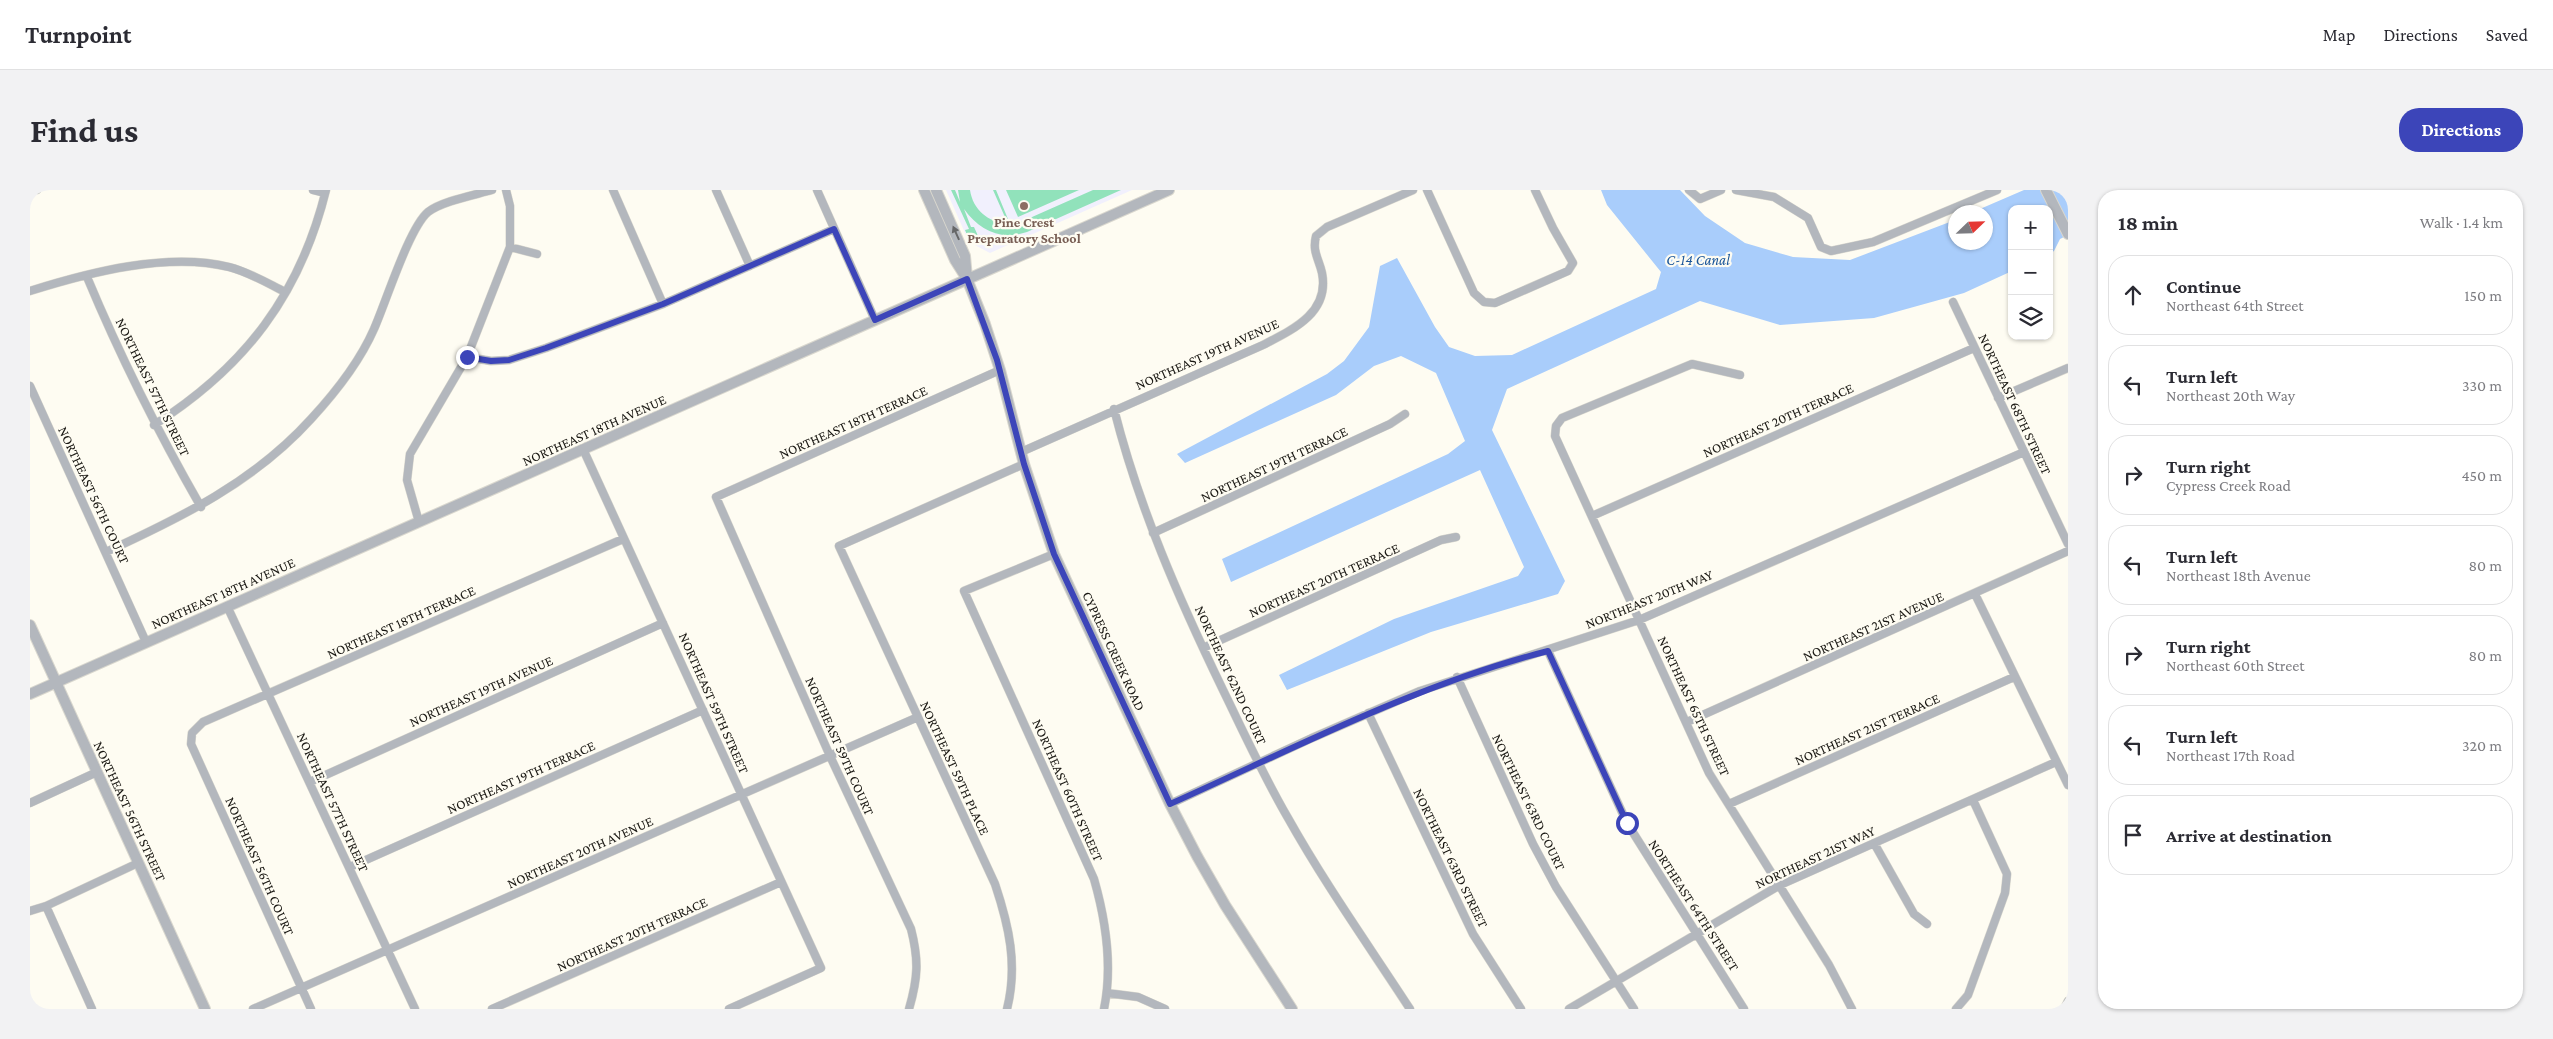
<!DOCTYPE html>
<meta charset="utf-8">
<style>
body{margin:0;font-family:"Crimson Pro",serif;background:#f2f2f3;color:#2b2b33}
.controls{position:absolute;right:15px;top:15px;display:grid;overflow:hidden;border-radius:10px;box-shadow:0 1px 4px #0004}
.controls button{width:45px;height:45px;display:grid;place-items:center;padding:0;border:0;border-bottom:1px solid #e1e1e2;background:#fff;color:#2b2b33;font:25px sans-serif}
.compass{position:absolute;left:1918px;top:15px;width:45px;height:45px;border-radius:50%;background:#fff;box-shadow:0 1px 4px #0004;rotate:67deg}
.stop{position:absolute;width:15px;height:15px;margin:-11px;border:4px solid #3c45b9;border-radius:50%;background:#fff}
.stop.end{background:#3c45b9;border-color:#fff;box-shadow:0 1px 5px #0008}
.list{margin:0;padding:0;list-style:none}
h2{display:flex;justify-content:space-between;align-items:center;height:65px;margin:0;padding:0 20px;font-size:21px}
h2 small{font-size:16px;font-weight:400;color:#7c7c81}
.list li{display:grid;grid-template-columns:32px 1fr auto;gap:15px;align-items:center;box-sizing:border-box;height:80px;margin:0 10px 10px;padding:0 10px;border:1px solid #e1e1e2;border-radius:20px}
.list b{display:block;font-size:19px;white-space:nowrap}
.list p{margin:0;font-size:16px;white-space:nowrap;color:#7c7c81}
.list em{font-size:16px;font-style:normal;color:#7c7c81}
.icon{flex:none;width:28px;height:28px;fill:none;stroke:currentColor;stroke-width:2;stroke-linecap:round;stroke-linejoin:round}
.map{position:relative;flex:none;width:2038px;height:819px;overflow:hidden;border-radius:20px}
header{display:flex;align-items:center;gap:30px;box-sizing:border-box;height:70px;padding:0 25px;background:#fff;border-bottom:1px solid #e1e1e2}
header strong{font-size:24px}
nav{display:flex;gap:28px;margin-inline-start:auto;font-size:18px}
.intro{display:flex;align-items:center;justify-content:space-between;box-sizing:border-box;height:120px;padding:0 30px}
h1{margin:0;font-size:35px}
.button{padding:12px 22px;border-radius:20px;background:#3c45b9;color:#fff;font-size:18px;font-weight:700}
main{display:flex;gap:30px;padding:0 30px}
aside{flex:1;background:#fff;border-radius:20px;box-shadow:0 1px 4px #0004}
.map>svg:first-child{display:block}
.education{fill:#f1f0fd}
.green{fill:#91e2bb}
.water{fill:#a9cdfb}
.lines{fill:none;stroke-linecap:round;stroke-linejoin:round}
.minor-casing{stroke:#d9d7ce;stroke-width:9}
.tertiary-casing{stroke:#d9d7ce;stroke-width:12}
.minor{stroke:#b3b7bd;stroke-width:8}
.tertiary{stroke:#b3b7bd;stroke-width:10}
.oneway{fill:#666768}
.route{stroke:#3c45b9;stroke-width:6}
.education-dot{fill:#8d6e63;stroke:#fefcf2;stroke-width:2}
.labels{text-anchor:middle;stroke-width:4.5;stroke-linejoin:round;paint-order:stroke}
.education-label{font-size:14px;font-weight:bold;fill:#785e54;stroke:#fefcf2}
.street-label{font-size:14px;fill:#191712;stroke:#fefcf2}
.water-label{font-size:15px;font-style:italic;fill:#1c579a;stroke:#fefcf2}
</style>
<header>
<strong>Turnpoint</strong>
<nav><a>Map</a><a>Directions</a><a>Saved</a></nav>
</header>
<div class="intro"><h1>Find us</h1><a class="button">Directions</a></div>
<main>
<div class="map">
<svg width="2038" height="819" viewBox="0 0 2038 819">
<rect width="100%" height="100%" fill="#fefcf2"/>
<path class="education" d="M916,0H1102L960,63L939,52Z"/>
<path class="green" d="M921,0H925L930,12L928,0H940C943,20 958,32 978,34L963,0H966L980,34L993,31L1063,0H1091L997,42C970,51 949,40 934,19L941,37H944L949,48L940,52L935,40L939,39Z
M976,0H1049L988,27Z"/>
<path class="water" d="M1571,0H1650L1675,26L1715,53L1763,67L1820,70L1925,30L1926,52H1956V22H1943L1994,0H2038V45L2030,49L2024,61L2019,64V19H1982V81L1934,103L1844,128L1750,135L1670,111L1477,199L1462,240L1535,391L1528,404L1401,442L1257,500L1249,485L1364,429L1488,386L1494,377L1450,280L1201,392L1192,369L1418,264L1435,251L1406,183L1371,166L1344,176L1306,205L1155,273L1147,264L1297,184L1314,171L1339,137L1350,76L1367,68L1405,137L1419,157L1445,166L1482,165L1626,99L1631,82L1577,15Z"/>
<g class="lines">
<defs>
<path id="minor" d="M283,0L295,3
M583,0L633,114
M686,0L720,76
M787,0L845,130
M1397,0L1444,103L1454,112L1465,113L1538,81L1543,73L1523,38L1505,0
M1659,0L1670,9L1691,0
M1706,0L1744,7L1778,28L1791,57L1801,61L1843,52L1967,0
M0,2L7,0
M480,57L507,64
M57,87C90,166 128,242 171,317
M0,101C60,82 138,62 199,77C219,82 237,93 255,102
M1923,112L2038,354
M437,167L461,171L479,170L516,158L633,114L804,39
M1710,185L1662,174L1532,228L1526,236L1525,246L1679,583L1799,775L1822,819
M0,196L116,452
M1968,208L2038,178
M1084,219C1109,318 1149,409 1193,500C1214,543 1234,587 1258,628C1295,694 1339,756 1380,819
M124,235C215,177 270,105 296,0
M553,259L791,778L699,819
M991,262L1233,155C1262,140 1300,123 1292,83C1289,69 1282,62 1286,46L1297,37L1383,0
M1562,326L1944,158
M389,332L377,290L380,264L437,167L480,57V16L476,0
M1123,343L1360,234L1375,224
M76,362C152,327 224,292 281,229C305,203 330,171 344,139C356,112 379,38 398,22C412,11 445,5 462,0
M1024,364L934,401L1064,689C1076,731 1083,775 1074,819
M1945,404L2038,595
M197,416L385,819
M1173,458L1411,350L1426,347
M1518,461L1597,633L1714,819
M1427,487L1503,654L1526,697L1604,819
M1338,523L1443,744L1491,819
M1657,532L2038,361
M280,592L633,433
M0,613L67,582
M1140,614L1282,548L1390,501L1609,430L1994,262
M1699,614L1984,487
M1844,653L1884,724L1897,734
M320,677L673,520
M16,716L62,819
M0,721L16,716L108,673
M1077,803L1108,807L1135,819
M223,819L888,527
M281,819L161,554L162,543L173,532L593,349
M462,819L751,692
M879,819C888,788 889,770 881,739L800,566L686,307L970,180
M977,819C988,775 979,736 965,694L809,356L994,274
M1539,819L1750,695L2026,572
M1926,819L1938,805L1975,703L1977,684L1943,610
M2034,819L2038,811"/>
<path id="tertiary" d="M894,0L925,70L937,89L955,134L970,180L994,274L1024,364L1140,614L1167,666L1195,715L1262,819
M906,0L935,66L937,88
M2016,0L2038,44
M0,435L175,819
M0,504L1139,0"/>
</defs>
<use href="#minor" class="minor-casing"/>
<use href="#tertiary" class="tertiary-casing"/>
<use href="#minor" class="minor"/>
<use href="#tertiary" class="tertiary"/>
</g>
<defs><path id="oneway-solid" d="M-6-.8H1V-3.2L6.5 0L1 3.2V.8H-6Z" transform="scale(1.25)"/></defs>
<use class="oneway" href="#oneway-solid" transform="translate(926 43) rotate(-114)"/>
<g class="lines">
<path class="route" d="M437,167L461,171L479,170L516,158L633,114L804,39L845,130L937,89L967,170L994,274L1024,364L1140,614C1265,558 1385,495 1518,461L1597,633"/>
</g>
<circle class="education-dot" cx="994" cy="16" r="5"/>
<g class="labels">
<g class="education-label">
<text x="994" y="37">Pine Crest<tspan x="994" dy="16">Preparatory School</tspan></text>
</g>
<g class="street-label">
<text transform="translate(1177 164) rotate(-24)" y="5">NORTHEAST 19TH AVENUE</text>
<text transform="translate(123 197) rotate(64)" y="5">NORTHEAST 57TH STREET</text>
<text transform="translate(1985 214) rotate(65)" y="5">NORTHEAST 68TH STREET</text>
<text transform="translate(1748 230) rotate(-24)" y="5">NORTHEAST 20TH TERRACE</text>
<text transform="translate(823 232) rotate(-24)" y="5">NORTHEAST 18TH TERRACE</text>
<text transform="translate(564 240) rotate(-24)" y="5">NORTHEAST 18TH AVENUE</text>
<text transform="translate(1244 274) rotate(-25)" y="5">NORTHEAST 19TH TERRACE</text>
<text transform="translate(64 305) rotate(65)" y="5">NORTHEAST 56TH COURT</text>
<text transform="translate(1294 390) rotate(-24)" y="5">NORTHEAST 20TH TERRACE</text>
<text transform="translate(193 403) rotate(-24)" y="5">NORTHEAST 18TH AVENUE</text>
<text transform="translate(1619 409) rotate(-22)" y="5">NORTHEAST 20TH WAY</text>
<text transform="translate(371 432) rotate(-24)" y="5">NORTHEAST 18TH TERRACE</text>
<text transform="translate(1843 436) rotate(-24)" y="5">NORTHEAST 21ST AVENUE</text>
<text transform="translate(1084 461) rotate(65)" y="5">CYPRESS CREEK ROAD</text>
<text transform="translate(1201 485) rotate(65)" y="5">NORTHEAST 62ND COURT</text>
<text transform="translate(451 501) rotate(-24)" y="5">NORTHEAST 19TH AVENUE</text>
<text transform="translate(684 513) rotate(66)" y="5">NORTHEAST 59TH STREET</text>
<text transform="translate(1664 516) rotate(65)" y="5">NORTHEAST 65TH STREET</text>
<text transform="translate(1837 539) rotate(-24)" y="5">NORTHEAST 21ST TERRACE</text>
<text transform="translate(810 556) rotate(66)" y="5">NORTHEAST 59TH COURT</text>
<text transform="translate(925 578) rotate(65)" y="5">NORTHEAST 59TH PLACE</text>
<text transform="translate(491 587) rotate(-24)" y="5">NORTHEAST 19TH TERRACE</text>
<text transform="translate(1038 600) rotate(66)" y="5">NORTHEAST 60TH STREET</text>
<text transform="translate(303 612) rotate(65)" y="5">NORTHEAST 57TH STREET</text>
<text transform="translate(1499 612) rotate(64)" y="5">NORTHEAST 63RD COURT</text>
<text transform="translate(100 621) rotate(65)" y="5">NORTHEAST 56TH STREET</text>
<text transform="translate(550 662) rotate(-24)" y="5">NORTHEAST 20TH AVENUE</text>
<text transform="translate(1785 667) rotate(-25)" y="5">NORTHEAST 21ST WAY</text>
<text transform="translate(1421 668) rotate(64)" y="5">NORTHEAST 63RD STREET</text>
<text transform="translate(230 676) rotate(66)" y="5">NORTHEAST 56TH COURT</text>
<text transform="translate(1664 715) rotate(57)" y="5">NORTHEAST 64TH STREET</text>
<text transform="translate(602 744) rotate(-24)" y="5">NORTHEAST 20TH TERRACE</text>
</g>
<g class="water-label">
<text x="1668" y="75">C-14 Canal</text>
</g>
</g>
</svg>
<div class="controls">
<button>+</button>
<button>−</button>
<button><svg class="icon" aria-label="layers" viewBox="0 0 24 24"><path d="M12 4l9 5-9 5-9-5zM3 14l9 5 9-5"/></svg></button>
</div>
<svg class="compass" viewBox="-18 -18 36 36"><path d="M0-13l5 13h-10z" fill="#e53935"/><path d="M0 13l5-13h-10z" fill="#7c7c81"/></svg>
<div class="stop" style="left:1597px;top:633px"></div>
<div class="stop end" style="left:437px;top:167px"></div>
</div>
<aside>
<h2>18 min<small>Walk · 1.4 km</small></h2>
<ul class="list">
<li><svg class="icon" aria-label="ahead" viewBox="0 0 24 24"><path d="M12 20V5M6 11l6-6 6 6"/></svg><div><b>Continue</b><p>Northeast 64th Street</p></div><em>150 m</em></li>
<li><svg class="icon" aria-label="left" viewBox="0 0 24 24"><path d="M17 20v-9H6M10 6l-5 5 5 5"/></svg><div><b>Turn left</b><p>Northeast 20th Way</p></div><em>330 m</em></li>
<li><svg class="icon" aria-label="right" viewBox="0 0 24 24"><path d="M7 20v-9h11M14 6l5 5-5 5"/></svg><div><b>Turn right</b><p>Cypress Creek Road</p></div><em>450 m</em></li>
<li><svg class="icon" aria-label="left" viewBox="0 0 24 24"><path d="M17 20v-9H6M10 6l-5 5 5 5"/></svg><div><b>Turn left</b><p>Northeast 18th Avenue</p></div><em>80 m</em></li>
<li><svg class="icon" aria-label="right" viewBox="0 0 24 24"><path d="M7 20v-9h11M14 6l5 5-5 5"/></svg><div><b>Turn right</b><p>Northeast 60th Street</p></div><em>80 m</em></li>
<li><svg class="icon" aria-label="left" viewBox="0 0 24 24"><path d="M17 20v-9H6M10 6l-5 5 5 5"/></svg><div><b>Turn left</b><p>Northeast 17th Road</p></div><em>320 m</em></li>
<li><svg class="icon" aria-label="arrive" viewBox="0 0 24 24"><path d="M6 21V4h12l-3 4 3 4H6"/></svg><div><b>Arrive at destination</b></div></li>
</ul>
</aside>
</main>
